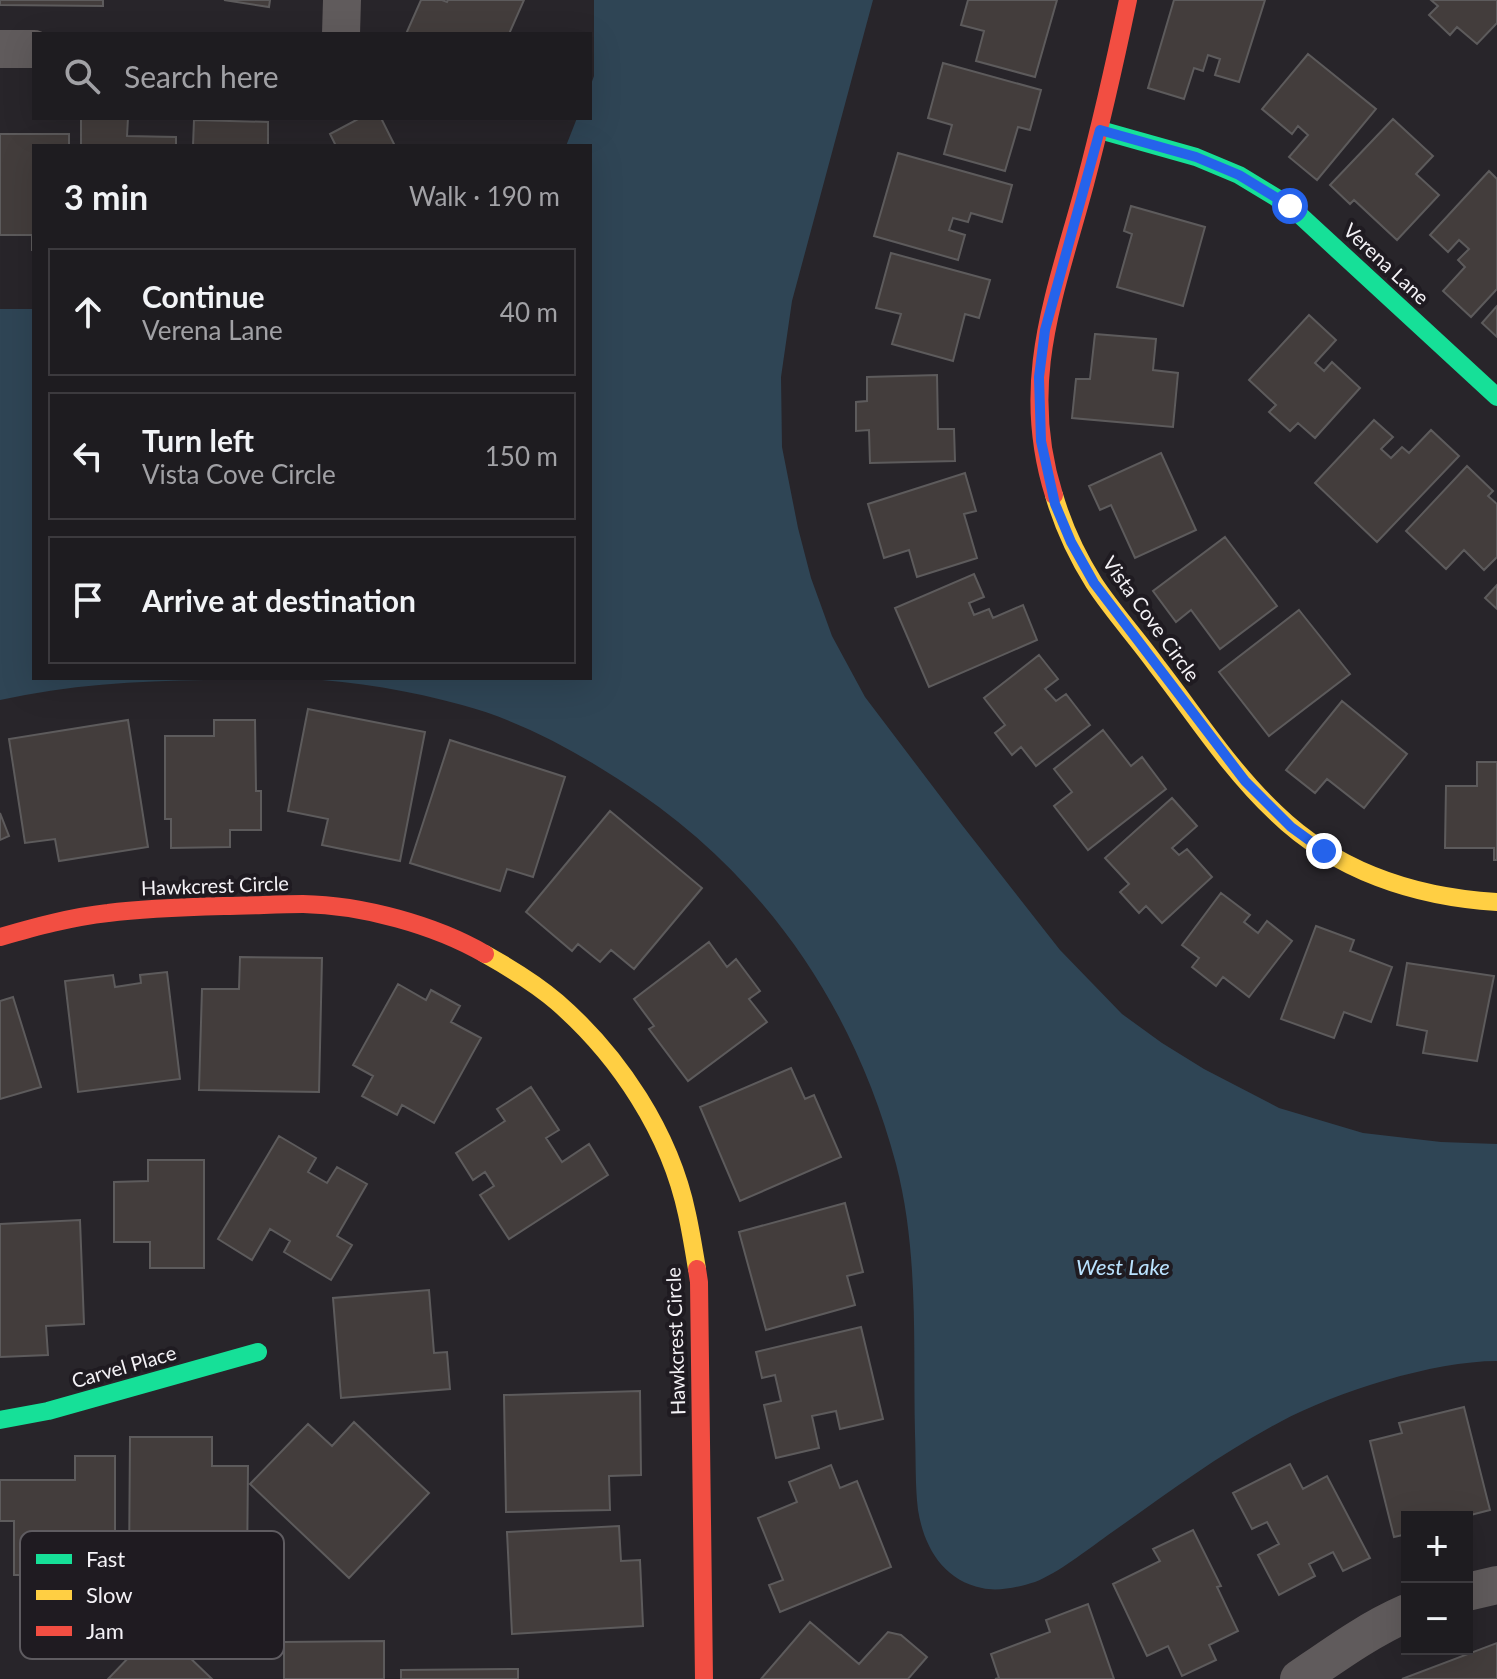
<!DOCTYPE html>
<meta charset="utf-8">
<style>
body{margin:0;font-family:Lato,sans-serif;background:#262529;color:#f1f3f6}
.controls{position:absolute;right:24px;bottom:24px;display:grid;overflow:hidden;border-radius:0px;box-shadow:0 8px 32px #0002}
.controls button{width:72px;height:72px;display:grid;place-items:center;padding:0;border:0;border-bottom:2px solid #3c3a3e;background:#1e1c20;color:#f1f3f6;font:40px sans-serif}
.stop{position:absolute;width:24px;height:24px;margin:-18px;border:6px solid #2563eb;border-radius:50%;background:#fff}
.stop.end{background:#2563eb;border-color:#fff;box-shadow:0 2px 8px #0008}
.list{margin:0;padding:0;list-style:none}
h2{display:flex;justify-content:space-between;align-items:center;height:104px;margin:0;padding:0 32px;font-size:34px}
h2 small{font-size:26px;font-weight:400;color:#a1a1a5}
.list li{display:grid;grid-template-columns:52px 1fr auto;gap:24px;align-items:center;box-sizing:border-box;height:128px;margin:0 16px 16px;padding:0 16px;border:2px solid #3c3a3e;border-radius:0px}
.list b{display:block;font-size:30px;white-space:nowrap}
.list p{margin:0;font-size:26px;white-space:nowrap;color:#a1a1a5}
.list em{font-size:26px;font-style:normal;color:#a1a1a5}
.icon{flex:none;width:44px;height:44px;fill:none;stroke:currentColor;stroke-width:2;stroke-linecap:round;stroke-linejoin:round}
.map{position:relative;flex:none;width:1497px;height:1679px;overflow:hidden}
.search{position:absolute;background:#1e1c20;box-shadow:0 8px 32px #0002;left:32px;top:32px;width:560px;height:88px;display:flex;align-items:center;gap:20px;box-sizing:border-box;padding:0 28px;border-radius:0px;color:#a1a1a5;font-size:30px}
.panel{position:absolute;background:#1e1c20;box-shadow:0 8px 32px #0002;left:32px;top:144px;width:560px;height:536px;border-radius:0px}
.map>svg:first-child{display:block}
.water{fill:#2f4555}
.building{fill:#433d3c;stroke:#5d5b5c;stroke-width:2}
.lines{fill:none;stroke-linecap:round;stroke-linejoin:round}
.street{stroke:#605b5c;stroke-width:38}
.fast{stroke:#16e098;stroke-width:18}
.slow{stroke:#ffcf43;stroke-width:18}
.jam{stroke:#f24e42;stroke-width:18}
.route{stroke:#2563eb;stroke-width:10}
.labels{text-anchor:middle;stroke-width:8;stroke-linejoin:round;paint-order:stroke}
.street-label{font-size:20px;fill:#f4f2f6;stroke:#1f1b21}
.water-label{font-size:22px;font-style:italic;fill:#bae2fe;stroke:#1f1b21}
.key{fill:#1f1b21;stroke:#5f5c61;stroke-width:2}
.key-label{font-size:22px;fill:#f4f2f6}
</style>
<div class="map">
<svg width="1497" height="1679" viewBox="0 0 1497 1679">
<rect width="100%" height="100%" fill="#28252a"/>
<path class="water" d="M594,0H873L792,301L781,377L782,447L798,528L811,578L832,636L865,697L962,825L1060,950L1122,1014L1162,1043L1204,1069L1279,1108L1363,1133L1441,1142L1497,1144V1361C1433,1361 1336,1392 1280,1422C1219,1454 1164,1496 1108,1535C1087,1550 1058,1573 1035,1582C1019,1587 998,1592 982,1588C943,1580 924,1547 918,1510C915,1485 916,1459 915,1434C913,1345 919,1252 896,1164C853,1002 760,869 618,779C570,748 518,720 462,705C411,691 355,681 302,679C270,678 237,680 205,680C136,681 67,685 0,700V309H34V678H590V146H566L577,118H590V87L594,76Z"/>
<path class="building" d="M0,0H103V6L0,5Z
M224,0H270L269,7Z
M421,0H442L447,2L448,0H524L509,34H406Z
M968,0H1057L1035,77L976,61L984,31L961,25Z
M1174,0H1265L1239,82L1215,75L1220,59L1208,55L1203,71L1194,68L1184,99L1148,88Z
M1431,0H1497V23L1477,44L1457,27L1450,35L1429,15L1438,6Z
M1308,54L1376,109L1317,180L1289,157L1308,135L1298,126L1292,134L1262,109Z
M943,63L1041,90L1030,130L1018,127L1005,171L944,154L952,125L928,118Z
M81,118H128L127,136L176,137V146H81Z
M360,118H381L395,146H336L330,134Z
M1393,119L1433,156L1416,174L1439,195L1397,240L1354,200L1350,204L1330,185Z
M194,120L268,122V146H193Z
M0,134H69V146H34V250H32V235H0Z
M898,153L1012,185L1002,222L971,213L968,222L953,218L949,230L965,235L958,260L874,236Z
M1489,171L1497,179V289L1471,317L1443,291L1465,267L1458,260L1469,249L1459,240L1448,252L1430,235Z
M1131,206L1205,227L1183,306L1117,287L1132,234L1124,231Z
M891,253L990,280L979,318L965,314L953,361L892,344L901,314L876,308Z
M1497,306V337L1482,323Z
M1309,315L1336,340L1315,363L1324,371L1332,362L1360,388L1315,438L1298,423L1290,431L1269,412L1276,405L1249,380Z
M1095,334L1156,339L1153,370L1178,373L1173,427L1072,418L1076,379H1090Z
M937,375L938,429H954L955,461L870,463L869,430L856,431V402L867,401V377Z
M1374,420L1393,437L1381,449L1391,458L1402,447L1409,453L1431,430L1459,456L1377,542L1315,483Z
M1161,453L1196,530L1135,558L1111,505L1100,510L1089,486Z
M1467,466L1493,491L1488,496L1497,504V557L1484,570L1464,550L1446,569L1406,531Z
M965,473L976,511L964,514L977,558L917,577L909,550L884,558L868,504Z
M1225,537L1277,606L1220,649L1191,610L1176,622L1153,591Z
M974,574L984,597L969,603L974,615L989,609L993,618L1023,605L1037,640L929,687L895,608Z
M1497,585V609L1485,598Z
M1299,610L1350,674L1269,736L1219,672Z
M1039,655L1058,679L1045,689L1056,701L1066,694L1090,725L1036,766L1021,747L1012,755L995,733L1005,725L984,698Z
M1342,701L1407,754L1364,808L1327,779L1315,793L1286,770Z
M308,709L425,732L400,861L322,845L328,819L288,811Z
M128,720L148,847L59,861L55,839L25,843L9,739Z
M214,720H255L256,791H261V830H230V847L171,848V819H165V736H214Z
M1103,730L1131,766L1142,757L1166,789L1088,850L1054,806L1072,792L1054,769Z
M450,740L565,777L533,877L507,869L500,891L410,863Z
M1477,762H1497V860H1494V848H1445L1446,786H1477Z
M1172,798L1197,826L1172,848L1179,855L1187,849L1212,877L1162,923L1146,906L1139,913L1120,892L1129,884L1105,858Z
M610,811L702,888L634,969L611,950L600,962L578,944L572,951L526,912Z
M0,813L9,836L0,840Z
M1221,893L1250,915L1244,922L1258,933L1267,921L1292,941L1249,997L1223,977L1216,986L1192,967L1199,958L1182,945Z
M1316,926L1354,940L1350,951L1392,967L1371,1022L1344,1012L1334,1038L1281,1019Z
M709,942L727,967L736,959L760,991L749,999L767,1022L688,1081L649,1029L654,1026L634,999Z
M240,957L322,958L319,1092L199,1090L202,989H239Z
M1407,963L1494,976L1477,1061L1423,1053L1427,1031L1397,1025Z
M167,972L180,1079L78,1092L65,981L113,975L115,987L141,983L140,975Z
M398,984L426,1000L431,990L460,1006L451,1022L481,1038L434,1123L402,1105L397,1115L362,1096L373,1076L353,1065Z
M13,997L41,1087L0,1099V1001Z
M791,1068L805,1099L814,1095L841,1157L740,1201L700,1107Z
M531,1087L559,1130L546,1138L562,1162L589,1144L608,1175L509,1239L480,1195L494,1186L485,1172L473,1180L456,1153L505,1121L497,1109Z
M279,1136L316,1158L308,1172L327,1183L337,1167L367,1184L337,1236L352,1245L331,1280L284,1252L290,1241L270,1229L252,1260L218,1239Z
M148,1160H204V1268H150V1242H114V1182L148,1181Z
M845,1203L863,1272L847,1276L855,1305L766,1330L739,1232Z
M80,1220L84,1324L46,1326L48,1355L0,1357V1224Z
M429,1290L434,1353L447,1352L450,1389L341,1398L333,1298Z
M861,1327L883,1419L840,1429L836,1411L812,1416L819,1448L776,1458L764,1405L781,1401L775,1375L762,1378L756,1352Z
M640,1391L641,1475L609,1476L610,1510L506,1512L504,1395Z
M1464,1407L1490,1510L1463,1517H1407V1534L1394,1537L1370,1441L1402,1433L1399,1423Z
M354,1422L429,1493L349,1578L250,1484L308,1424L332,1446Z
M130,1437H212V1466H248L247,1570H129Z
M75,1456H115V1575H14V1521H0V1480H75Z
M1290,1464L1303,1489L1327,1476L1370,1558L1343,1571L1333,1552L1309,1564L1315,1576L1279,1595L1258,1555L1279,1544L1267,1522L1252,1529L1233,1493Z
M831,1465L840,1488L857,1481L891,1567L780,1612L769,1585L783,1580L758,1518L797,1502L789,1482Z
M619,1526L621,1561L640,1560L643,1626L512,1634L507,1532Z
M1193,1530L1221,1586L1217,1587L1238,1631L1209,1645L1216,1660L1182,1676L1168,1646L1147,1656L1113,1584L1160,1561L1153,1549Z
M1088,1604L1114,1679H995L999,1678L991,1654L1050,1632L1046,1620Z
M810,1622L859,1664L888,1632L901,1635L927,1657L908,1679H761Z
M158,1627L212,1679H108Z
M384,1641V1679H284V1642Z
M1497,1643V1679H1402Z
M518,1669V1679H401V1670Z"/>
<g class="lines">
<path class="street" d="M341,34L342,0
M0,49H34
M1467,1592L1497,1585
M1299,1679C1334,1655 1368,1630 1407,1613"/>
<path class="fast" d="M1100,130L1196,157L1239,175L1290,206L1497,397
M0,1420L48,1411L258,1352"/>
<path class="slow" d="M1054,495C1063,526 1077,556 1094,583C1113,612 1137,638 1157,666C1195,715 1230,770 1276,813C1336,871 1415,897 1497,902
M485,954C510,968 535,983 557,1002C619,1056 670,1133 687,1214C691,1232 694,1251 697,1269"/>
<path class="jam" d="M1054,495C1018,381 1056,293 1085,184C1101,124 1115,62 1128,0
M0,937C35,927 71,917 108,913C146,908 185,907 224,906C250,906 277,904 303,904C362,905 435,925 485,954
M697,1269L699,1282L704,1679"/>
</g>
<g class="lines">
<path class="route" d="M1290,206L1239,175L1196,157L1100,130L1045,330L1039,377L1041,441L1055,504L1071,542L1094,583L1245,781L1291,827L1324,851"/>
</g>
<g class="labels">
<g class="street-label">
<text transform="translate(1386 264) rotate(43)" y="7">Verena Lane</text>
<text transform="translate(1151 619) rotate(54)" y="7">Vista Cove Circle</text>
<text transform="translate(215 886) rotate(-2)" y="7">Hawkcrest Circle</text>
<text transform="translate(676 1341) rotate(-92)" y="7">Hawkcrest Circle</text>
<text transform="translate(124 1367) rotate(-16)" y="7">Carvel Place</text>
</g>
<g class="water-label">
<text x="1123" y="1275">West Lake</text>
</g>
</g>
<rect x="20" y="1531" width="264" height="128" rx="12" class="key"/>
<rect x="36" y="1554" width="36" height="10" fill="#16e098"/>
<rect x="36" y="1590" width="36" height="10" fill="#ffcf43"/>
<rect x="36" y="1626" width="36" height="10" fill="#f24e42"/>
<g class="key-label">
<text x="86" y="1567">Fast</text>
<text x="86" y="1603">Slow</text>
<text x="86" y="1639">Jam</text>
</g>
</svg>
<div class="controls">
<button>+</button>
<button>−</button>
</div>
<div class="stop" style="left:1290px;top:206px"></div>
<div class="stop end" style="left:1324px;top:851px"></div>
<div class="search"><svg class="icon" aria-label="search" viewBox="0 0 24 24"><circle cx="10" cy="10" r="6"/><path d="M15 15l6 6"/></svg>Search here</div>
<section class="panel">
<h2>3 min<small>Walk · 190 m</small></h2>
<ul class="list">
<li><svg class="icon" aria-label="ahead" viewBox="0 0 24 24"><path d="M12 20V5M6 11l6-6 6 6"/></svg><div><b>Continue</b><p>Verena Lane</p></div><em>40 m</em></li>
<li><svg class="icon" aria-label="left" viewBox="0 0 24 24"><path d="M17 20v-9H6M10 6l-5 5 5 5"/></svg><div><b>Turn left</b><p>Vista Cove Circle</p></div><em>150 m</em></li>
<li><svg class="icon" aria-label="arrive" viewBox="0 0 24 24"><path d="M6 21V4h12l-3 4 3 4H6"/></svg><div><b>Arrive at destination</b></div></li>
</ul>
</section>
</div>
